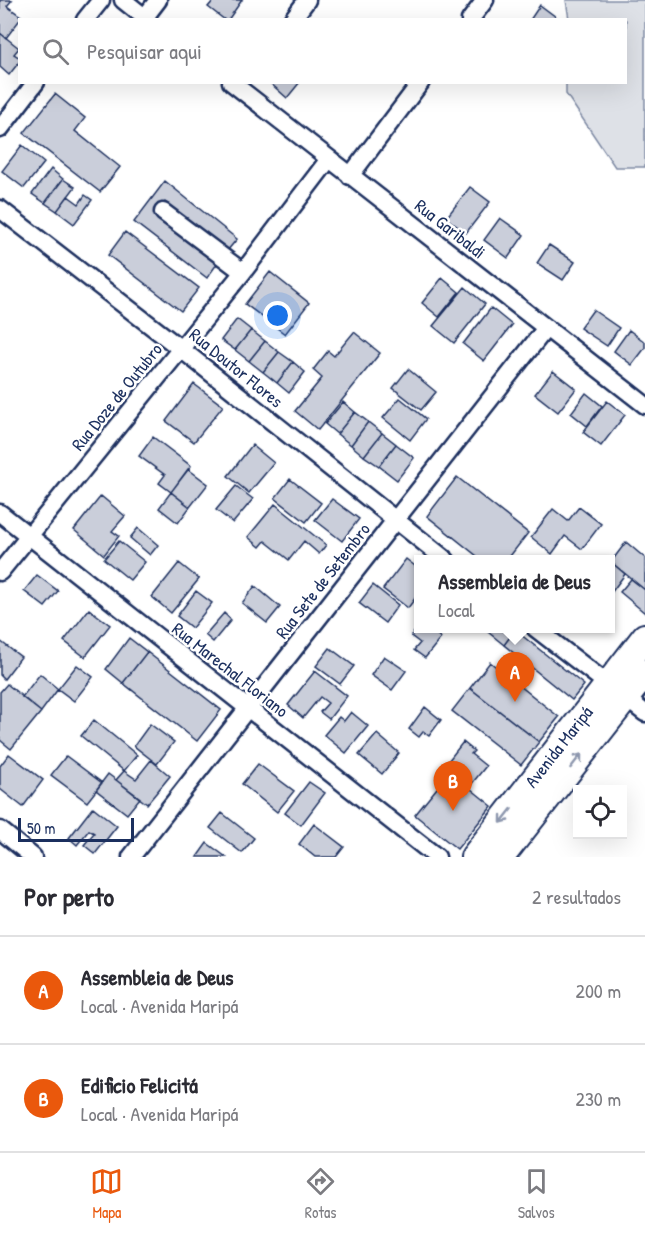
<!DOCTYPE html>
<html lang="pt">
<meta charset="utf-8">
<style>
body{margin:0;font-family:"Patrick Hand",sans-serif;background:#f7f7f7;color:#2b2b33}
.controls{position:absolute;right:18px;bottom:18px;display:grid;overflow:hidden;border-radius:0px;box-shadow:0 6px 24px #0002}
.controls button{width:54px;height:54px;display:grid;place-items:center;padding:0;border:0;border-bottom:2px solid #e1e1e2;background:#fff;color:#2b2b33;font:30px sans-serif}
.scale{position:absolute;left:18px;bottom:15px;width:116px;box-sizing:border-box;padding-left:6px;border:3px solid #1b2f5e;border-top:0;font-size:16px;line-height:21px;white-space:nowrap;color:#1b2f5e;-webkit-text-stroke:4px #fff;paint-order:stroke}
.you{position:absolute;left:278px;top:316px;width:21px;height:21px;margin:-15px;border:4px solid #fff;border-radius:50%;background:#1a73e8;box-shadow:0 0 0 9px #1a73e833}
.badge{display:grid;place-items:center;width:39px;height:39px;border-radius:50%;background:#ea580c;color:#fff;font-size:20px;font-weight:700}
.pin{position:absolute;translate:-50% -50px;filter:drop-shadow(0 2px 3px #0008)}
.pin::after{content:'';position:absolute;top:32px;width:21px;height:18px;background:inherit;clip-path:polygon(0 0,100% 0,50% 100%)}
.popup{position:absolute;left:414px;top:555px;width:201px;height:78px;box-sizing:border-box;display:grid;place-content:center;border-radius:0px;background:#fff;filter:drop-shadow(0 2px 4px #0005);font-size:20px;white-space:nowrap;color:#7c7c81}
.popup b{font-size:22px;color:#2b2b33}
.popup::after{content:'';position:absolute;left:50%;top:100%;margin-left:-12px;border:12px solid transparent;border-top-color:#fff}
.list{margin:0;padding:0;list-style:none}
h2{display:flex;justify-content:space-between;align-items:center;height:78px;margin:0;padding:0 24px;font-size:26px}
h2 small{font-size:20px;font-weight:400;color:#7c7c81}
.list li{display:grid;grid-template-columns:39px 1fr auto;gap:18px;align-items:center;box-sizing:border-box;height:108px;padding:0 24px;border-top:2px solid #e1e1e2}
.list b{display:block;font-size:22px;white-space:nowrap}
.list p{margin:0;font-size:20px;white-space:nowrap;color:#7c7c81}
.list em{font-size:20px;font-style:normal;color:#7c7c81}
.icon{flex:none;width:33px;height:33px;fill:none;stroke:currentColor;stroke-width:2;stroke-linecap:round;stroke-linejoin:round}
.map{position:relative;flex:none;width:645px;height:857px;overflow:hidden}
.search{position:absolute;background:#fff;box-shadow:0 6px 24px #0002;left:18px;right:18px;top:18px;height:66px;display:flex;align-items:center;gap:15px;box-sizing:border-box;padding:0 21px;border-radius:0px;color:#7c7c81;font-size:22px}
.sheet{height:294px;background:#fff}
nav{display:flex;justify-content:space-around;align-items:center;box-sizing:border-box;height:84px;border-top:2px solid #e1e1e2;background:#fff;font-size:16px;color:#7c7c81}
nav a{display:grid;justify-items:center;gap:3px}
nav .on{color:#ea580c}
.map>svg:first-child{display:block}
.green{fill:#dee1e7;stroke:#7c88a2;stroke-width:1.5}
.building{fill:#caceda;stroke:#1b2f5e;stroke-width:1.5}
.lines{fill:none;stroke-linecap:round;stroke-linejoin:round}
.minor-casing{stroke:#1b2f5e;stroke-width:21}
.primary-casing{stroke:#1b2f5e;stroke-width:30}
.minor{stroke:#fff;stroke-width:16}
.primary{stroke:#fff;stroke-width:26}
.oneway{stroke:#8d97ae}
.labels{text-anchor:middle;stroke-width:5;stroke-linejoin:round;paint-order:stroke}
.street-label{font-size:18px;fill:#1b2f5e;stroke:#fff}
</style>
<div class="map">
<svg width="645" height="857" viewBox="0 0 645 857">
<rect width="100%" height="100%" fill="#fff"/>
<filter id="ink" filterUnits="userSpaceOnUse"><feTurbulence type="fractalNoise" baseFrequency=".0167" numOctaves="2"/><feDisplacementMap in="SourceGraphic" scale="12" xChannelSelector="R" yChannelSelector="G"/><feConvolveMatrix kernelMatrix="1 2 1 2 8 2 1 2 1" color-interpolation-filters="sRGB"/></filter>
<g filter="url(#ink)">
<path class="green" d="M566,0H645V167H615L566,94V83L626,82V20L569,19Z"/>
<path class="building" d="M0,0H12L7,6L22,17L6,38L0,33Z
M214,0H242L228,20H225L208,7Z
M540,5L560,20H530Z
M0,33L19,48L14,54L20,58V61L9,75L0,67Z
M269,82H300L287,98Z
M55,94L85,118L75,131L120,167L100,192L24,133Z
M22,145L44,163L24,188L2,171Z
M51,169L63,179L45,203L32,194Z
M63,179L75,187L57,211L45,203Z
M165,181L237,239L227,251L165,202L155,215L217,264L207,278L134,222Z
M470,187L490,202L466,233L446,218Z
M85,195L92,200L74,224L57,211L68,196L79,204Z
M500,218L524,235L508,258L484,240Z
M125,232L199,288L181,311L108,255Z
M549,245L575,262L563,280L537,263Z
M270,272L309,303L285,334L245,304Z
M442,278L459,292L439,317L422,303Z
M465,287L485,304L454,343L433,326Z
M491,308L512,325L484,361L463,344Z
M593,310L619,328L607,346L580,328Z
M237,319L251,330L235,350L221,340Z
M251,330L265,341L249,361L235,350Z
M629,330L645,342V348L632,365L614,351Z
M354,332L380,353L318,430L295,411L322,378L313,370L328,351L334,356Z
M265,341L279,352L263,372L249,361Z
M279,352L293,362L277,383L263,372Z
M293,362L305,372L289,393L277,383Z
M408,369L436,392L421,410L393,388Z
M553,371L576,389L558,412L535,394Z
M194,384L223,406L194,442L166,421Z
M586,393L602,406L587,426L571,413Z
M400,398L426,419L410,440L383,418Z
M607,401L625,415L601,446L583,432Z
M343,402L355,412L337,434L325,424Z
M355,412L368,422L351,445L337,434Z
M368,422L382,433L364,456L351,445Z
M382,433L396,444L379,466L364,456Z
M153,437L191,466L171,492L159,483L165,475L139,456Z
M396,444L414,458L397,480L379,466Z
M252,445L274,463L249,493L228,476Z
M188,469L208,484L190,507L171,492Z
M457,477L528,533L507,560H482L427,516Z
M290,479L321,503L306,522L275,498Z
M236,486L253,499L233,523L216,510Z
M171,492L190,507L178,523L159,508Z
M101,496L125,516L112,531L119,536L104,555L74,530Z
M332,499L359,519L342,541L315,520Z
M275,504L326,545L319,554L304,541L289,560L265,541L260,547L248,537Z
M579,507L601,524L582,549L565,536L552,554L531,537L553,509L568,521Z
M138,528L158,545L150,555L130,538Z
M119,541L145,562L130,580L104,559Z
M626,542L645,558V590L611,562Z
M406,559L419,569V593L408,608L383,589Z
M611,562L625,574L611,593Z
M179,563L199,579L171,613L152,597Z
M37,575L58,591L45,607L24,591Z
M631,579L645,590V613L620,592Z
M373,585L398,605L385,623L359,603Z
M255,586L280,607L267,623L242,603Z
M196,591L212,603L192,628L177,616Z
M89,609L110,625L85,657L64,641Z
M224,613L231,620L213,642L205,635Z
M419,626V628H429L441,638L425,658L414,650L420,643L411,636Z
M483,628H513L515,630L504,645Z
M515,630L584,685L572,700L504,645Z
M129,638L147,652L123,683L106,669Z
M0,641L21,657L4,679L0,675Z
M330,648L354,666L340,684L316,666Z
M147,652L221,710L197,741L123,683Z
M384,656L406,671L392,690L371,675Z
M490,662L559,717L539,742L470,688Z
M77,665L93,677L74,701L58,689Z
M315,671L347,696L329,719L320,712L328,703L320,697L303,718L288,705Z
M40,674L58,689L41,712L22,697Z
M7,684L41,712L11,749L0,740V692Z
M470,688L539,742L521,765L452,711Z
M425,707L441,720L429,736L423,732L419,737L409,729Z
M351,712L368,726L346,753L324,735L339,717L344,721Z
M94,720L137,755L124,771L81,736Z
M150,724L174,742L157,764L134,746Z
M377,734L399,753L382,774L359,755Z
M463,742L474,751L471,754L486,766L470,786L445,765Z
M9,754L43,780L23,807L0,789V766Z
M66,756L102,783L87,802L51,775Z
M151,760L170,776L147,804L116,780L124,771L136,779Z
M258,764L294,791L277,812L242,784Z
M450,772L492,806L457,849L415,815Z
M108,774L140,798L127,814L96,790Z
M309,782L325,793L301,825L285,813Z
M93,807L117,826L95,854L84,845L94,833L89,830L77,845L69,838Z
M222,813L254,838L242,853L210,828Z
M314,824L344,847L336,857H315L299,844Z
M207,843L226,857H197Z"/>
<g class="lines">
<defs>
<path id="minor" d="M123,0L148,20
M145,17L158,0
M85,20L101,0
M292,20L307,0
M470,20L485,0
M231,82L645,405
M0,129L36,82
M350,176L421,82
M0,209L181,349L446,560
M163,212L243,272
M0,513L437,857
M0,572L243,272L329,159
M535,628L645,713
M0,830L33,857
M131,857L546,328"/>
<path id="primary" d="M474,857L645,637
M501,857L645,673"/>
</defs>
<use href="#minor" class="minor-casing"/>
<use href="#primary" class="primary-casing"/>
<use href="#minor" class="minor"/>
<use href="#primary" class="primary"/>
</g>
<defs><path id="oneway-shaft" d="M-6 0H5M1.5-3L5.5 0L1.5 3" fill="none" stroke-width="1.6" stroke-linecap="round" stroke-linejoin="round" transform="scale(1.5)"/></defs>
<g class="oneway">
<use href="#oneway-shaft" transform="translate(576 761) rotate(-52)"/>
<use href="#oneway-shaft" transform="translate(506 816) rotate(128)"/>
</g>
</g>
<g class="labels">
<g class="street-label">
<text transform="translate(450 229) rotate(38)" y="6">Rua Garibaldi</text>
<text transform="translate(236 368) rotate(39)" y="6">Rua Doutor Flores</text>
<text transform="translate(117 397) rotate(-51)" y="6">Rua Doze de Outubro</text>
<text transform="translate(323 581) rotate(-52)" y="6">Rua Sete de Setembro</text>
<text transform="translate(230 670) rotate(38)" y="6">Rua Marechal Floriano</text>
<text transform="translate(559 747) rotate(-52)" y="6">Avenida Maripá</text>
</g>
</g>
</svg>
<div class="controls">
<button><svg class="icon" aria-label="locate" viewBox="0 0 24 24"><circle cx="12" cy="12" r="6"/><path d="M12 2v4M12 18v4M2 12h4M18 12h4"/></svg></button>
</div>
<div class="scale">50 m</div>
<div class="you"></div>
<div class="pin badge" style="left:515px;top:702px">A</div>
<div class="popup"><b>Assembleia de Deus</b>Local</div>
<div class="pin badge" style="left:453px;top:811px">B</div>
<div class="search"><svg class="icon" aria-label="search" viewBox="0 0 24 24"><circle cx="10" cy="10" r="6"/><path d="M15 15l6 6"/></svg>Pesquisar aqui</div>
</div>
<section class="sheet">
<h2>Por perto<small>2 resultados</small></h2>
<ul class="list">
<li><span class="badge">A</span><div><b>Assembleia de Deus</b><p>Local · Avenida Maripá</p></div><em>200 m</em></li>
<li><span class="badge">B</span><div><b>Edificio Felicitá</b><p>Local · Avenida Maripá</p></div><em>230 m</em></li>
</ul>
</section>
<nav>
<a class="on"><svg class="icon" aria-label="map" viewBox="0 0 24 24"><path d="M3 6l6-2 6 2 6-2v14l-6 2-6-2-6 2zM9 4v14M15 6v14"/></svg>Mapa</a>
<a><svg class="icon" aria-label="directions" viewBox="0 0 24 24"><path d="M12 3l9 9-9 9-9-9zM9 14v-3h6M13 9l2 2-2 2"/></svg>Rotas</a>
<a><svg class="icon" aria-label="saved" viewBox="0 0 24 24"><path d="M7 4h10v16l-5-4-5 4z"/></svg>Salvos</a>
</nav>
